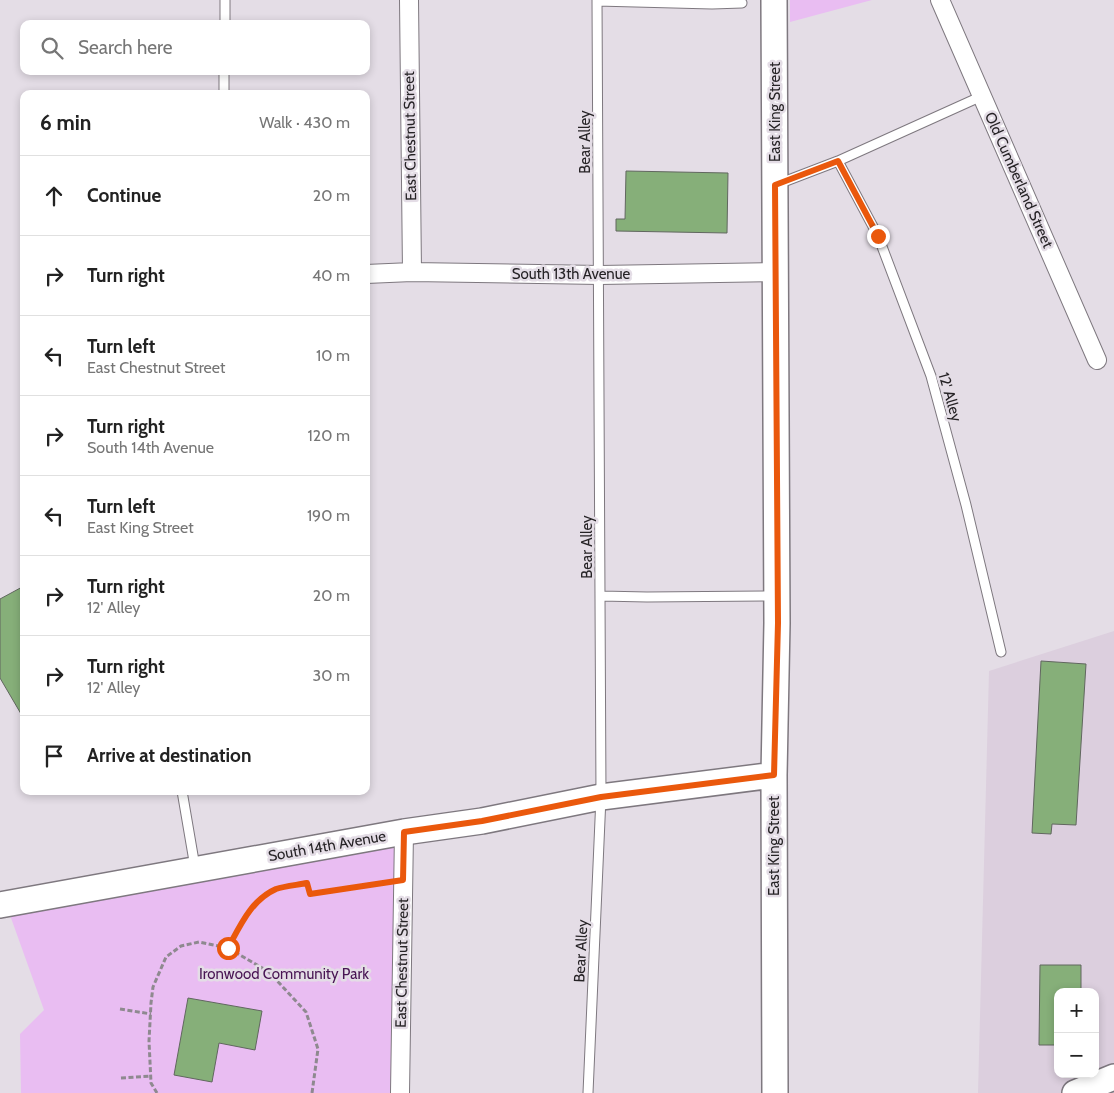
<!DOCTYPE html>
<meta charset="utf-8">
<style>
body{margin:0;font-family:Cabin,sans-serif;background:#f6f6f6;color:#222}
.controls{position:absolute;right:15px;bottom:15px;display:grid;overflow:hidden;border-radius:10px;box-shadow:0 2px 8px #0003}
.controls button{width:45px;height:45px;display:grid;place-items:center;padding:0;border:0;border-bottom:1px solid #e0e0e0;background:#fff;color:#222;font:25px sans-serif}
.stop{position:absolute;width:15px;height:15px;margin:-11px;border:4px solid #ea580c;border-radius:50%;background:#fff}
.stop.end{background:#ea580c;border-color:#fff;box-shadow:0 1px 5px #0008}
.list{margin:0;padding:0;list-style:none}
h2{display:flex;justify-content:space-between;align-items:center;height:65px;margin:0;padding:0 20px;font-size:21px}
h2 small{font-size:16px;font-weight:400;color:#767676}
.list li{display:grid;grid-template-columns:32px 1fr auto;gap:15px;align-items:center;box-sizing:border-box;height:80px;padding:0 20px;border-top:1px solid #e0e0e0}
.list b{display:block;font-size:19px;white-space:nowrap}
.list p{margin:0;font-size:16px;white-space:nowrap;color:#767676}
.list em{font-size:16px;font-style:normal;color:#767676}
.icon{flex:none;width:28px;height:28px;fill:none;stroke:currentColor;stroke-width:2;stroke-linecap:round;stroke-linejoin:round}
.map{position:relative;flex:none;width:1114px;height:1093px;overflow:hidden}
.search{position:absolute;background:#fff;box-shadow:0 2px 8px #0003;left:20px;top:20px;width:350px;height:55px;display:flex;align-items:center;gap:12px;box-sizing:border-box;padding:0 18px;border-radius:10px;color:#767676;font-size:19px}
.panel{position:absolute;background:#fff;box-shadow:0 2px 8px #0003;left:20px;top:90px;width:350px;height:705px;border-radius:10px}
.map>svg:first-child{display:block}
.built{fill:#dccfde;fill-rule:evenodd}
.green{fill:#e9bdf2}
.building{fill:#86af79;stroke:#61675f}
.lines{fill:none;stroke-linecap:round;stroke-linejoin:round}
.lane-casing{stroke:#7e787f;stroke-width:11}
.street-casing{stroke:#7e787f;stroke-width:20}
.secondary-casing{stroke:#7e787f;stroke-width:28}
.path{stroke:#8e898f;stroke-width:3;stroke-dasharray:5 2.5;stroke-linecap:butt}
.lane{stroke:#fff;stroke-width:9}
.street{stroke:#fff;stroke-width:18}
.secondary{stroke:#fff;stroke-width:25}
.route{stroke:#ea580c;stroke-width:6}
.labels{text-anchor:middle;stroke-width:5;stroke-linejoin:round;paint-order:stroke}
.street-label{font-size:15px;fill:#262326;stroke:#e4dde6}
.park-label{font-size:15px;fill:#481453;stroke:#e4dde6}
</style>
<div class="map">
<svg width="1114" height="1093" viewBox="0 0 1114 1093">
<rect width="100%" height="100%" fill="#e4dde6"/>
<path class="built" d="M1114,631V1093H978L989,671ZM1058,992H1095V1074H1058Z"/>
<path class="green" d="M790,0H872L790,22Z
M404,832L400,1093H21L20,1034L44,1010L6,904Z"/>
<path class="building" d="M626,171L728,173L727,233L616,231V219H625Z
M24,586V719L0,678V599Z
M1041,661L1086,664L1076,825L1052,824L1051,834L1032,833Z
M1040,965H1081V992H1058V1045H1039Z
M188,998L262,1011L255,1050L219,1043L212,1082L174,1075Z"/>
<g class="lines">
<defs>
<path id="lane" d="M597,1L712,4L742,3
M225,24V0
M224,94V71
M838,161L878,236L931,376L966,505L1001,652
M778,184L838,161L982,96
M601,596L647,597L775,596
M182,791L195,867
M588,1093L601,797L597,0"/>
<path id="street" d="M409,0L412,272
M940,0L1097,360
M366,274L412,272L600,275L776,272
M400,1093L404,832"/>
<path id="secondary" d="M774,0L777,623L774,775L775,1093
M0,905L404,832L482,821L601,797L774,775
M1075,1093L1114,1077"/>
</defs>
<use href="#lane" class="lane-casing"/>
<use href="#street" class="street-casing"/>
<use href="#secondary" class="secondary-casing"/>
<path class="path" d="M120,1009L151,1014
M121,1078L151,1076
M157,1093L151,1083L149,1041L151,1003L153,987L166,957L181,946L199,942L228,948
M312,1093L318,1049L306,1012L269,972L228,948C240,926 251,900 276,889C285,886 297,885 307,883L310,894L386,882"/>
<use href="#lane" class="lane"/>
<use href="#street" class="street"/>
<use href="#secondary" class="secondary"/>
</g>
<g class="lines">
<path class="route" d="M228,948C240,926 251,900 276,889C285,886 297,885 307,883L310,894L403,880L404,832L482,821L601,797L774,775L778,623L775,185L838,161L878,236"/>
</g>
<g class="labels">
<g class="street-label">
<text transform="translate(775 112) rotate(-90)" y="5">East King Street</text>
<text transform="translate(410 136) rotate(-91)" y="5">East Chestnut Street</text>
<text transform="translate(585 142) rotate(-90)" y="5">Bear Alley</text>
<text transform="translate(1019 180) rotate(66)" y="5">Old Cumberland Street</text>
<text x="571" y="279">South 13th Avenue</text>
<text transform="translate(950 397) rotate(74)" y="5">12' Alley</text>
<text transform="translate(587 547) rotate(-90)" y="5">Bear Alley</text>
<text transform="translate(327 846) rotate(-10)" y="5">South 14th Avenue</text>
<text transform="translate(774 846) rotate(-90)" y="5">East King Street</text>
<text transform="translate(581 951) rotate(-87)" y="5">Bear Alley</text>
<text transform="translate(402 963) rotate(-89)" y="5">East Chestnut Street</text>
</g>
<g class="park-label">
<text x="284" y="979">Ironwood Community Park</text>
</g>
</g>
</svg>
<div class="controls">
<button>+</button>
<button>−</button>
</div>
<div class="stop" style="left:228px;top:948px"></div>
<div class="stop end" style="left:878px;top:236px"></div>
<div class="search"><svg class="icon" aria-label="search" viewBox="0 0 24 24"><circle cx="10" cy="10" r="6"/><path d="M15 15l6 6"/></svg>Search here</div>
<section class="panel">
<h2>6 min<small>Walk · 430 m</small></h2>
<ul class="list">
<li><svg class="icon" aria-label="ahead" viewBox="0 0 24 24"><path d="M12 20V5M6 11l6-6 6 6"/></svg><div><b>Continue</b></div><em>20 m</em></li>
<li><svg class="icon" aria-label="right" viewBox="0 0 24 24"><path d="M7 20v-9h11M14 6l5 5-5 5"/></svg><div><b>Turn right</b></div><em>40 m</em></li>
<li><svg class="icon" aria-label="left" viewBox="0 0 24 24"><path d="M17 20v-9H6M10 6l-5 5 5 5"/></svg><div><b>Turn left</b><p>East Chestnut Street</p></div><em>10 m</em></li>
<li><svg class="icon" aria-label="right" viewBox="0 0 24 24"><path d="M7 20v-9h11M14 6l5 5-5 5"/></svg><div><b>Turn right</b><p>South 14th Avenue</p></div><em>120 m</em></li>
<li><svg class="icon" aria-label="left" viewBox="0 0 24 24"><path d="M17 20v-9H6M10 6l-5 5 5 5"/></svg><div><b>Turn left</b><p>East King Street</p></div><em>190 m</em></li>
<li><svg class="icon" aria-label="right" viewBox="0 0 24 24"><path d="M7 20v-9h11M14 6l5 5-5 5"/></svg><div><b>Turn right</b><p>12' Alley</p></div><em>20 m</em></li>
<li><svg class="icon" aria-label="right" viewBox="0 0 24 24"><path d="M7 20v-9h11M14 6l5 5-5 5"/></svg><div><b>Turn right</b><p>12' Alley</p></div><em>30 m</em></li>
<li><svg class="icon" aria-label="arrive" viewBox="0 0 24 24"><path d="M6 21V4h12l-3 4 3 4H6"/></svg><div><b>Arrive at destination</b></div></li>
</ul>
</section>
</div>
